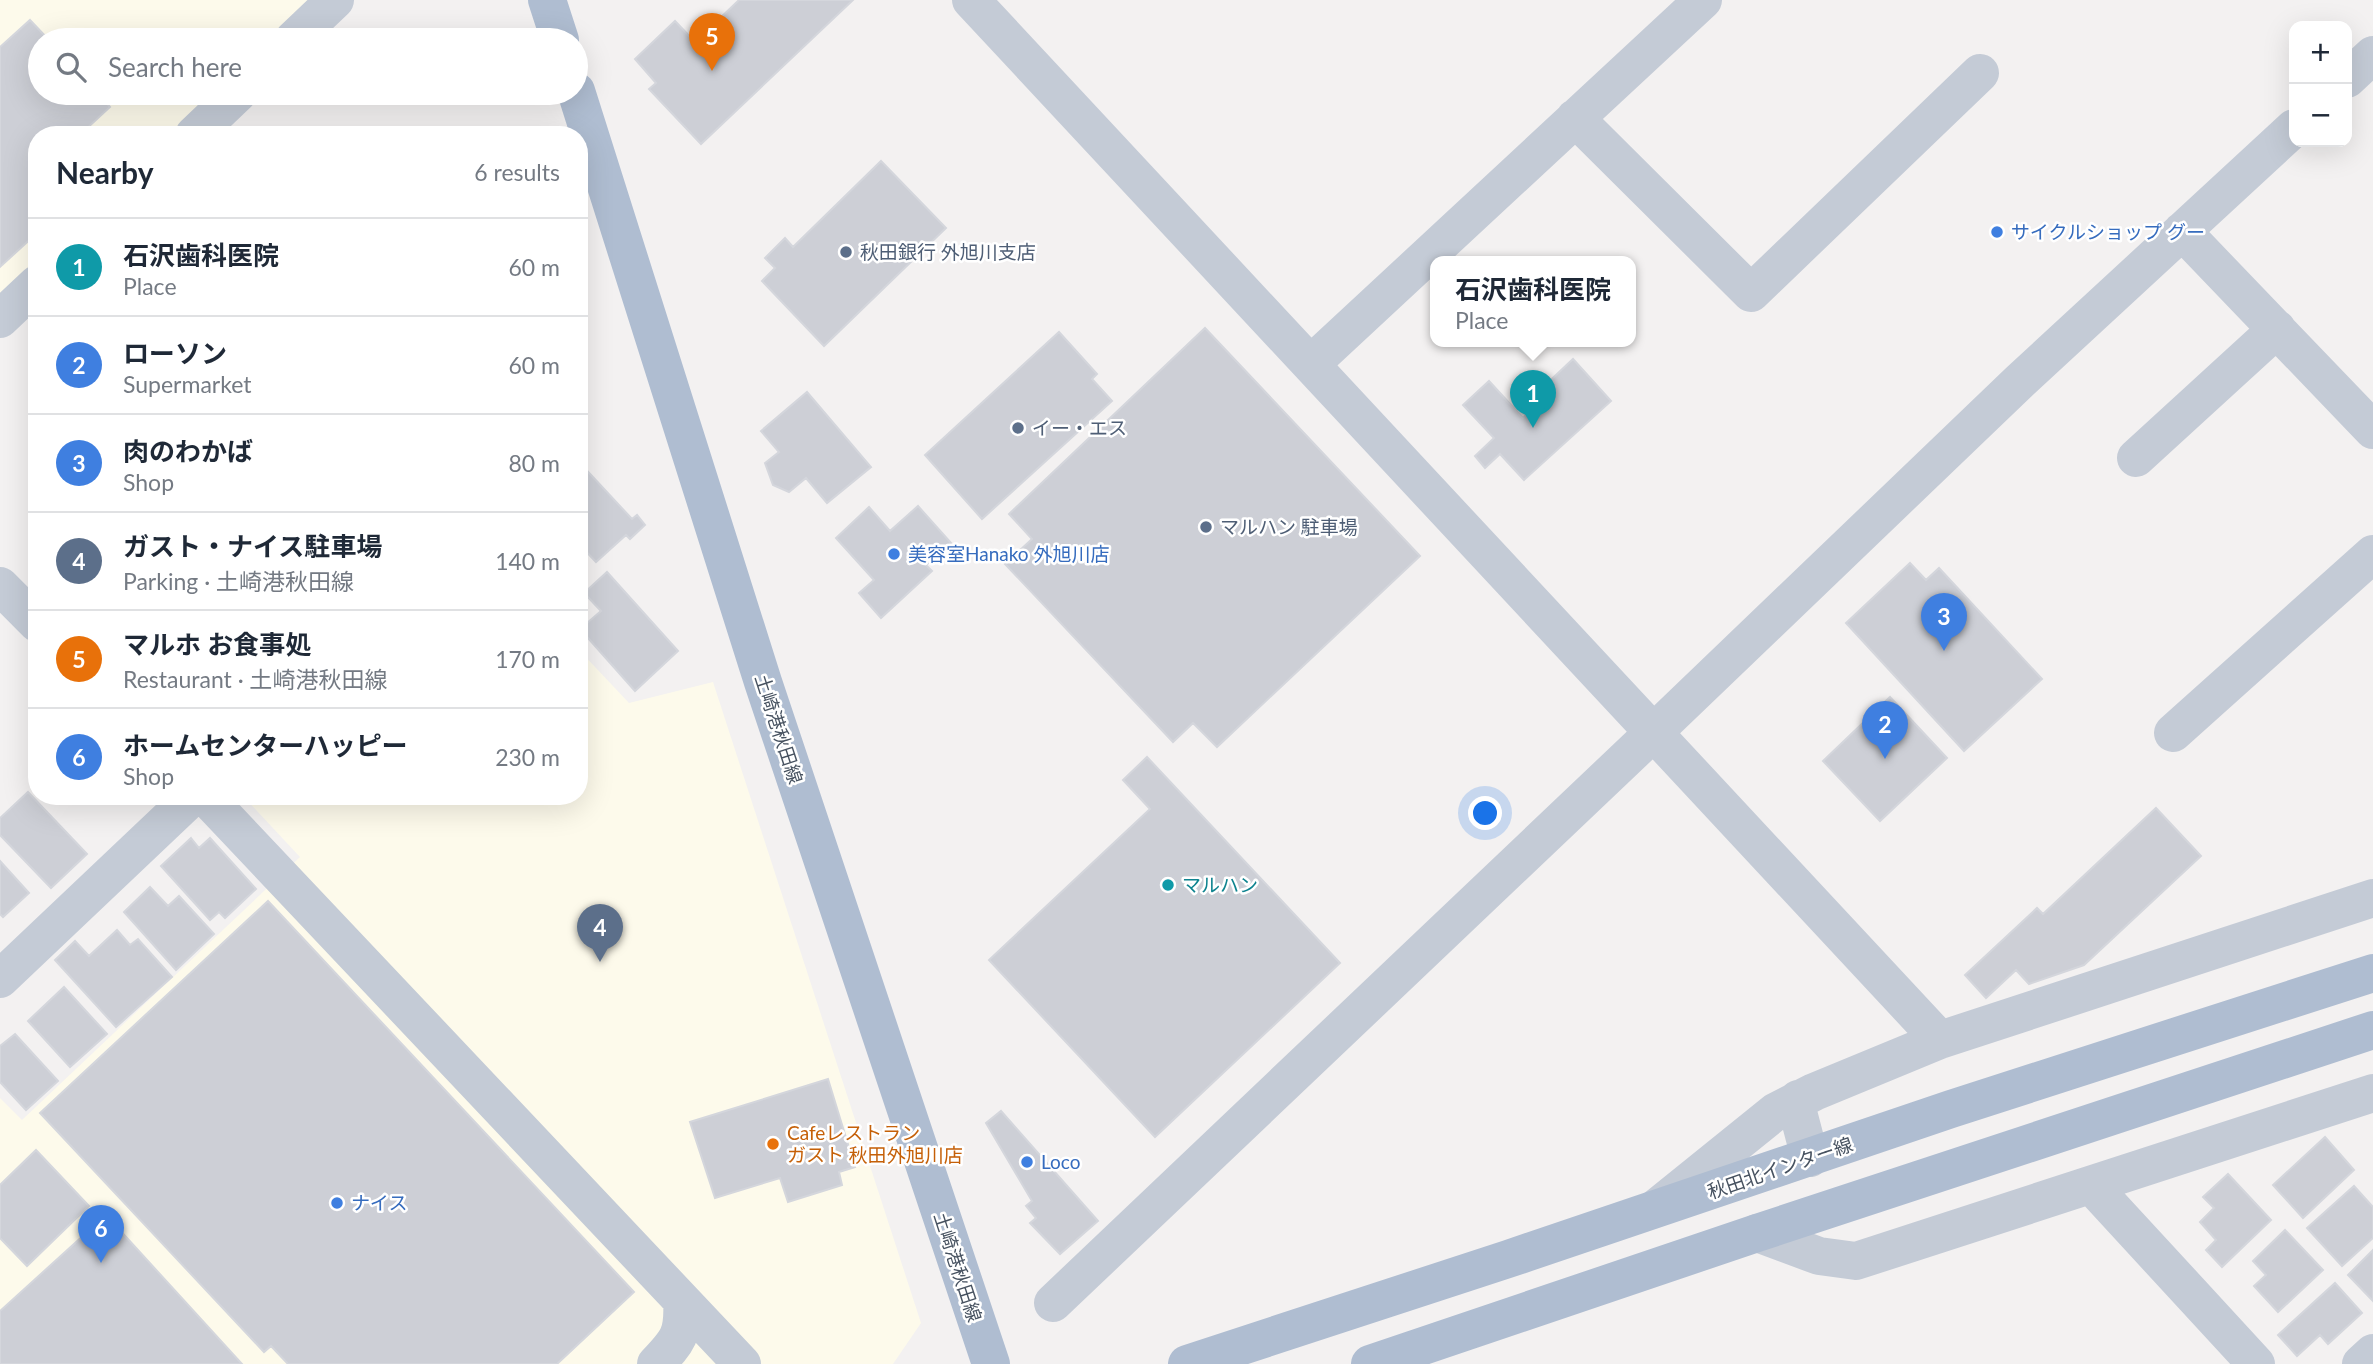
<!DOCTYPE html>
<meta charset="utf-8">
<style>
body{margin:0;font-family:Lato,"Noto Sans JP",sans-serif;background:#f6f6f7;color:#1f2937}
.controls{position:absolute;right:21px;top:21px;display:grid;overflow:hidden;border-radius:14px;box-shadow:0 7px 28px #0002}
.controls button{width:63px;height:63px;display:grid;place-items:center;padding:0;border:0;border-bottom:2px solid #e0e1e3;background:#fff;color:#1f2937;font:35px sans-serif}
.you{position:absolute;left:1486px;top:814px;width:24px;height:24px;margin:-18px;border:5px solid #fff;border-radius:50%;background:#1a73e8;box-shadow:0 0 0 10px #1a73e833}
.badge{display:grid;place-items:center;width:46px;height:46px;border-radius:50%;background:#0f59ef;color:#fff;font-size:23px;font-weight:700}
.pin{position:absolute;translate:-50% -58px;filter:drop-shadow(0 2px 4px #0008)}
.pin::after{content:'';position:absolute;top:37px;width:24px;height:21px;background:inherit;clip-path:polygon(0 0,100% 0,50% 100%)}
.popup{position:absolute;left:1430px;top:256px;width:206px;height:91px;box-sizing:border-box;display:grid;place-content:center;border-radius:14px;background:#fff;filter:drop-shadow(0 2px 5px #0005);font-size:23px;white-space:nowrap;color:#747a83}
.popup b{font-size:26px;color:#1f2937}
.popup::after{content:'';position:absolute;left:50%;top:100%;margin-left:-14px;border:14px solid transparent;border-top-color:#fff}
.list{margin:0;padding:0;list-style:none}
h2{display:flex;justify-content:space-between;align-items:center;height:91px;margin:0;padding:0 28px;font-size:30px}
h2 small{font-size:23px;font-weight:400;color:#747a83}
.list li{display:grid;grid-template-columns:46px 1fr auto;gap:21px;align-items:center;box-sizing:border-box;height:98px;padding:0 28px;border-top:2px solid #e0e1e3}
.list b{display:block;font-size:26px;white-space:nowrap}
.list p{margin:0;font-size:23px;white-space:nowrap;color:#747a83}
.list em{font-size:23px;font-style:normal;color:#747a83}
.icon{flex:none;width:38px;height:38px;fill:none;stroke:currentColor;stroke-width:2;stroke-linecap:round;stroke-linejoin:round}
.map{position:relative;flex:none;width:2373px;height:1364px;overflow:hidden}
.search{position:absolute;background:#fff;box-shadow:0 7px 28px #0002;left:28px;top:28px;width:560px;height:77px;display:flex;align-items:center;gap:18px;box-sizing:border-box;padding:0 24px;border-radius:38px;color:#747a83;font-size:26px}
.panel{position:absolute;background:#fff;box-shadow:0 7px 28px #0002;left:28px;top:126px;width:560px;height:679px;border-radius:28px}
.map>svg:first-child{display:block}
.commercial{fill:#fdfaeb}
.building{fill:#cdcfd6;stroke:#d4d6dc;stroke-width:2}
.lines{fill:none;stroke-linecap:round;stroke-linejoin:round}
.minor{stroke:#c4cbd6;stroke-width:38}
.major{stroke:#afbdd1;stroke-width:38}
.shop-dot{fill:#3f7fe0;stroke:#fff;stroke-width:2.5}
.service-dot{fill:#5c6f8a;stroke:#fff;stroke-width:2.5}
.culture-dot{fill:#0f9aa8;stroke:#fff;stroke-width:2.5}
.food-dot{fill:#e8710a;stroke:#fff;stroke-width:2.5}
.labels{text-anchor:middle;stroke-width:5;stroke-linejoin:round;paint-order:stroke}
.shop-label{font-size:19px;fill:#366cbe;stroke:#fff;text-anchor:start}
.service-label{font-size:19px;fill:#4e5e75;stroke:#fff;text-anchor:start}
.street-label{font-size:19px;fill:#475260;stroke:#fff}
.culture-label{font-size:19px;fill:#0d838f;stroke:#fff;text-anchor:start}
.food-label{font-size:19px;fill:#c56008;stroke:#fff;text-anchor:start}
</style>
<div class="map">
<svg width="2373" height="1364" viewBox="0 0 2373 1364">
<rect width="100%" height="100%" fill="#f3f1f1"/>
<path class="commercial" d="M0,0H310L269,40H40V93H214L170,135H37V263L0,298Z
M579,650L629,703L713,682L921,1323L893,1364H0V1098L22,1120L300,857L243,796H579Z"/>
<path class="building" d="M739,0H853L701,144L649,89L656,83L635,59L675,21L695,42Z
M30,20L49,40H40V93H98L110,107L84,131L87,135H37V233L0,267V47Z
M881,161L946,228L824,346L762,281L775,268L765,258L785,238L793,247Z
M1205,328L1420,556L1217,747L1193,723L1173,742L1005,564L1032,539L1009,514Z
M1059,332L1097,374L1092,379L1112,401L982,519L925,455Z
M1573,359L1611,401L1524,480L1500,454L1485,468L1475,456L1494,438L1463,405L1489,381L1523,418L1546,396L1540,390Z
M807,392L871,467L827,503L806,478L789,492L773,485L765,463L779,452L761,431Z
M579,462L632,519L637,515L645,525L630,539L626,535L596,562L579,544Z
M918,506L951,543L926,565L932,571L881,618L859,593L874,580L836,538L869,507L890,531Z
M1910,563L1926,580L1939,568L2042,679L1964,751L1846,623Z
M607,572L678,651L635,691L580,629L601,611L584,593Z
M1890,697L1947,758L1880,821L1823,761Z
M1147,757L1340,963L1155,1137L989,960L1150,809L1123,780Z
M28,792L87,854L51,888L0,835V818Z
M2156,808L2201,856L2084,965L2029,984L2016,970L1986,998L1965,975L2037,908L2043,914Z
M191,838L199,848L210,838L256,889L225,918L219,912L210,920L161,866Z
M0,861L29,893L3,917L0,914Z
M150,887L168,906L179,896L214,934L176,970L124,912Z
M268,901L634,1292L557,1364H288L271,1346L264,1352L40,1113Z
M117,930L130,945L138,939L172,977L116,1027L55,960L75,941L89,956Z
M64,987L107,1034L70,1067L28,1021Z
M15,1034L58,1081L26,1110L0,1082V1046Z
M828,1079L855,1167L839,1172L842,1185L788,1202L780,1178L715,1198L690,1122Z
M1001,1111L1098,1221L1060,1254L1030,1223L1036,1218L1026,1206L1032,1201L986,1123Z
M2325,1137L2354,1170L2303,1218L2273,1185Z
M36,1150L89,1206L27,1266L0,1238V1185Z
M2228,1174L2271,1220L2222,1267L2206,1250L2216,1240L2200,1222L2214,1208L2203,1197Z
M2354,1186L2373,1207V1238L2342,1266L2307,1228Z
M106,1215L242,1364H0V1311Z
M2285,1230L2323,1270L2278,1312L2254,1286L2266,1275L2253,1261Z
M2373,1250V1301L2348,1275Z
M2335,1283L2362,1313L2328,1344L2320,1335L2297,1356L2278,1335Z"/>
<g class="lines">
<path class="minor" d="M971,0L1940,1040
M293,40L335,0
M2347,79L2373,55
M1575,118L1751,293L1980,73
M194,135L238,93
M2182,231L2373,430
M0,319L37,284
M1311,364L1703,0
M2136,458L2277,329
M0,586L37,623
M2173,733L2373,554
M205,796L742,1364
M0,979L193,796
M1798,1099V1112L1810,1158
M2092,1186L2256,1364
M1656,1208L1775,1112L1814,1092L1940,1040L2373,898
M1757,1233L1819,1256L1856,1261L2373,1093
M1053,1303L1654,732L2020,381L2294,128
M656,1364C678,1341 684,1334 682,1301
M2361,1364L2373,1353"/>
<path class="major" d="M547,0L560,40
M576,91L763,682L991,1364
M1187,1364L1508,1259L1951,1109L2373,973
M1370,1364L1757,1233L2373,1030"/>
</g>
<g class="shop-dot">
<circle cx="1997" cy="232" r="7"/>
<circle cx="894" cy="554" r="7"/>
<circle cx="1027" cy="1162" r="7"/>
<circle cx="337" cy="1203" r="7"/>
</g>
<g class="service-dot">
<circle cx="846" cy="252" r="7"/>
<circle cx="1018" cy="428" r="7"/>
<circle cx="1206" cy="527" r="7"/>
</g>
<circle class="culture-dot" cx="1168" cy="885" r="7"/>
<circle class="food-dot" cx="773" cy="1144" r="7"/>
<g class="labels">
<g class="shop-label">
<text x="2011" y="239">サイクルショップ グー</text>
<text x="908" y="561">美容室Hanako 外旭川店</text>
<text x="1041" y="1169">Loco</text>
<text x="351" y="1210">ナイス</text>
</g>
<g class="service-label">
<text x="860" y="259">秋田銀行 外旭川支店</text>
<text x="1032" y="435">イー・エス</text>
<text x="1220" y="534">マルハン 駐車場</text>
</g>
<g class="street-label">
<text transform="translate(779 729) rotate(72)" y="7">土崎港秋田線</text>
<text transform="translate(1780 1168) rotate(-19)" y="7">秋田北インター線</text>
<text transform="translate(958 1267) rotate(72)" y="7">土崎港秋田線</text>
</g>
<g class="culture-label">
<text x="1182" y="892">マルハン</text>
</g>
<g class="food-label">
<text x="787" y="1140">Cafeレストラン<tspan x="787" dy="22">ガスト 秋田外旭川店</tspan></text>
</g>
</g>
</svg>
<div class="controls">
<button>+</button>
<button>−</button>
</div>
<div class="you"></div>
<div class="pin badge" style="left:1533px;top:428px;background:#0f9aa8">1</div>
<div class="popup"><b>石沢歯科医院</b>Place</div>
<div class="pin badge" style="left:1885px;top:759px;background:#3f7fe0">2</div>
<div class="pin badge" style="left:1944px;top:651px;background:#3f7fe0">3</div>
<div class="pin badge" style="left:600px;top:962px;background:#5c6f8a">4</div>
<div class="pin badge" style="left:712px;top:71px;background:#e8710a">5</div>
<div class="pin badge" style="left:101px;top:1263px;background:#3f7fe0">6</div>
<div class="search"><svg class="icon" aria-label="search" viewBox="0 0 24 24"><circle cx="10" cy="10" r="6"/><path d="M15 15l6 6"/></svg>Search here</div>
<section class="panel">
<h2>Nearby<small>6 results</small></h2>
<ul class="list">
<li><span class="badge" style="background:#0f9aa8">1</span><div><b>石沢歯科医院</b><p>Place</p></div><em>60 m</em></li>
<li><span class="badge" style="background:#3f7fe0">2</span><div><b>ローソン</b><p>Supermarket</p></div><em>60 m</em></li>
<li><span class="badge" style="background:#3f7fe0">3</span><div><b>肉のわかば</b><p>Shop</p></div><em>80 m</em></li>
<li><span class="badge" style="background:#5c6f8a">4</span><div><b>ガスト・ナイス駐車場</b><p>Parking · 土崎港秋田線</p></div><em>140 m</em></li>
<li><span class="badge" style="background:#e8710a">5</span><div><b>マルホ お食事処</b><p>Restaurant · 土崎港秋田線</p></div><em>170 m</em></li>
<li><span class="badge" style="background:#3f7fe0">6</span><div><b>ホームセンターハッピー</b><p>Shop</p></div><em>230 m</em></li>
</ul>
</section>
</div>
